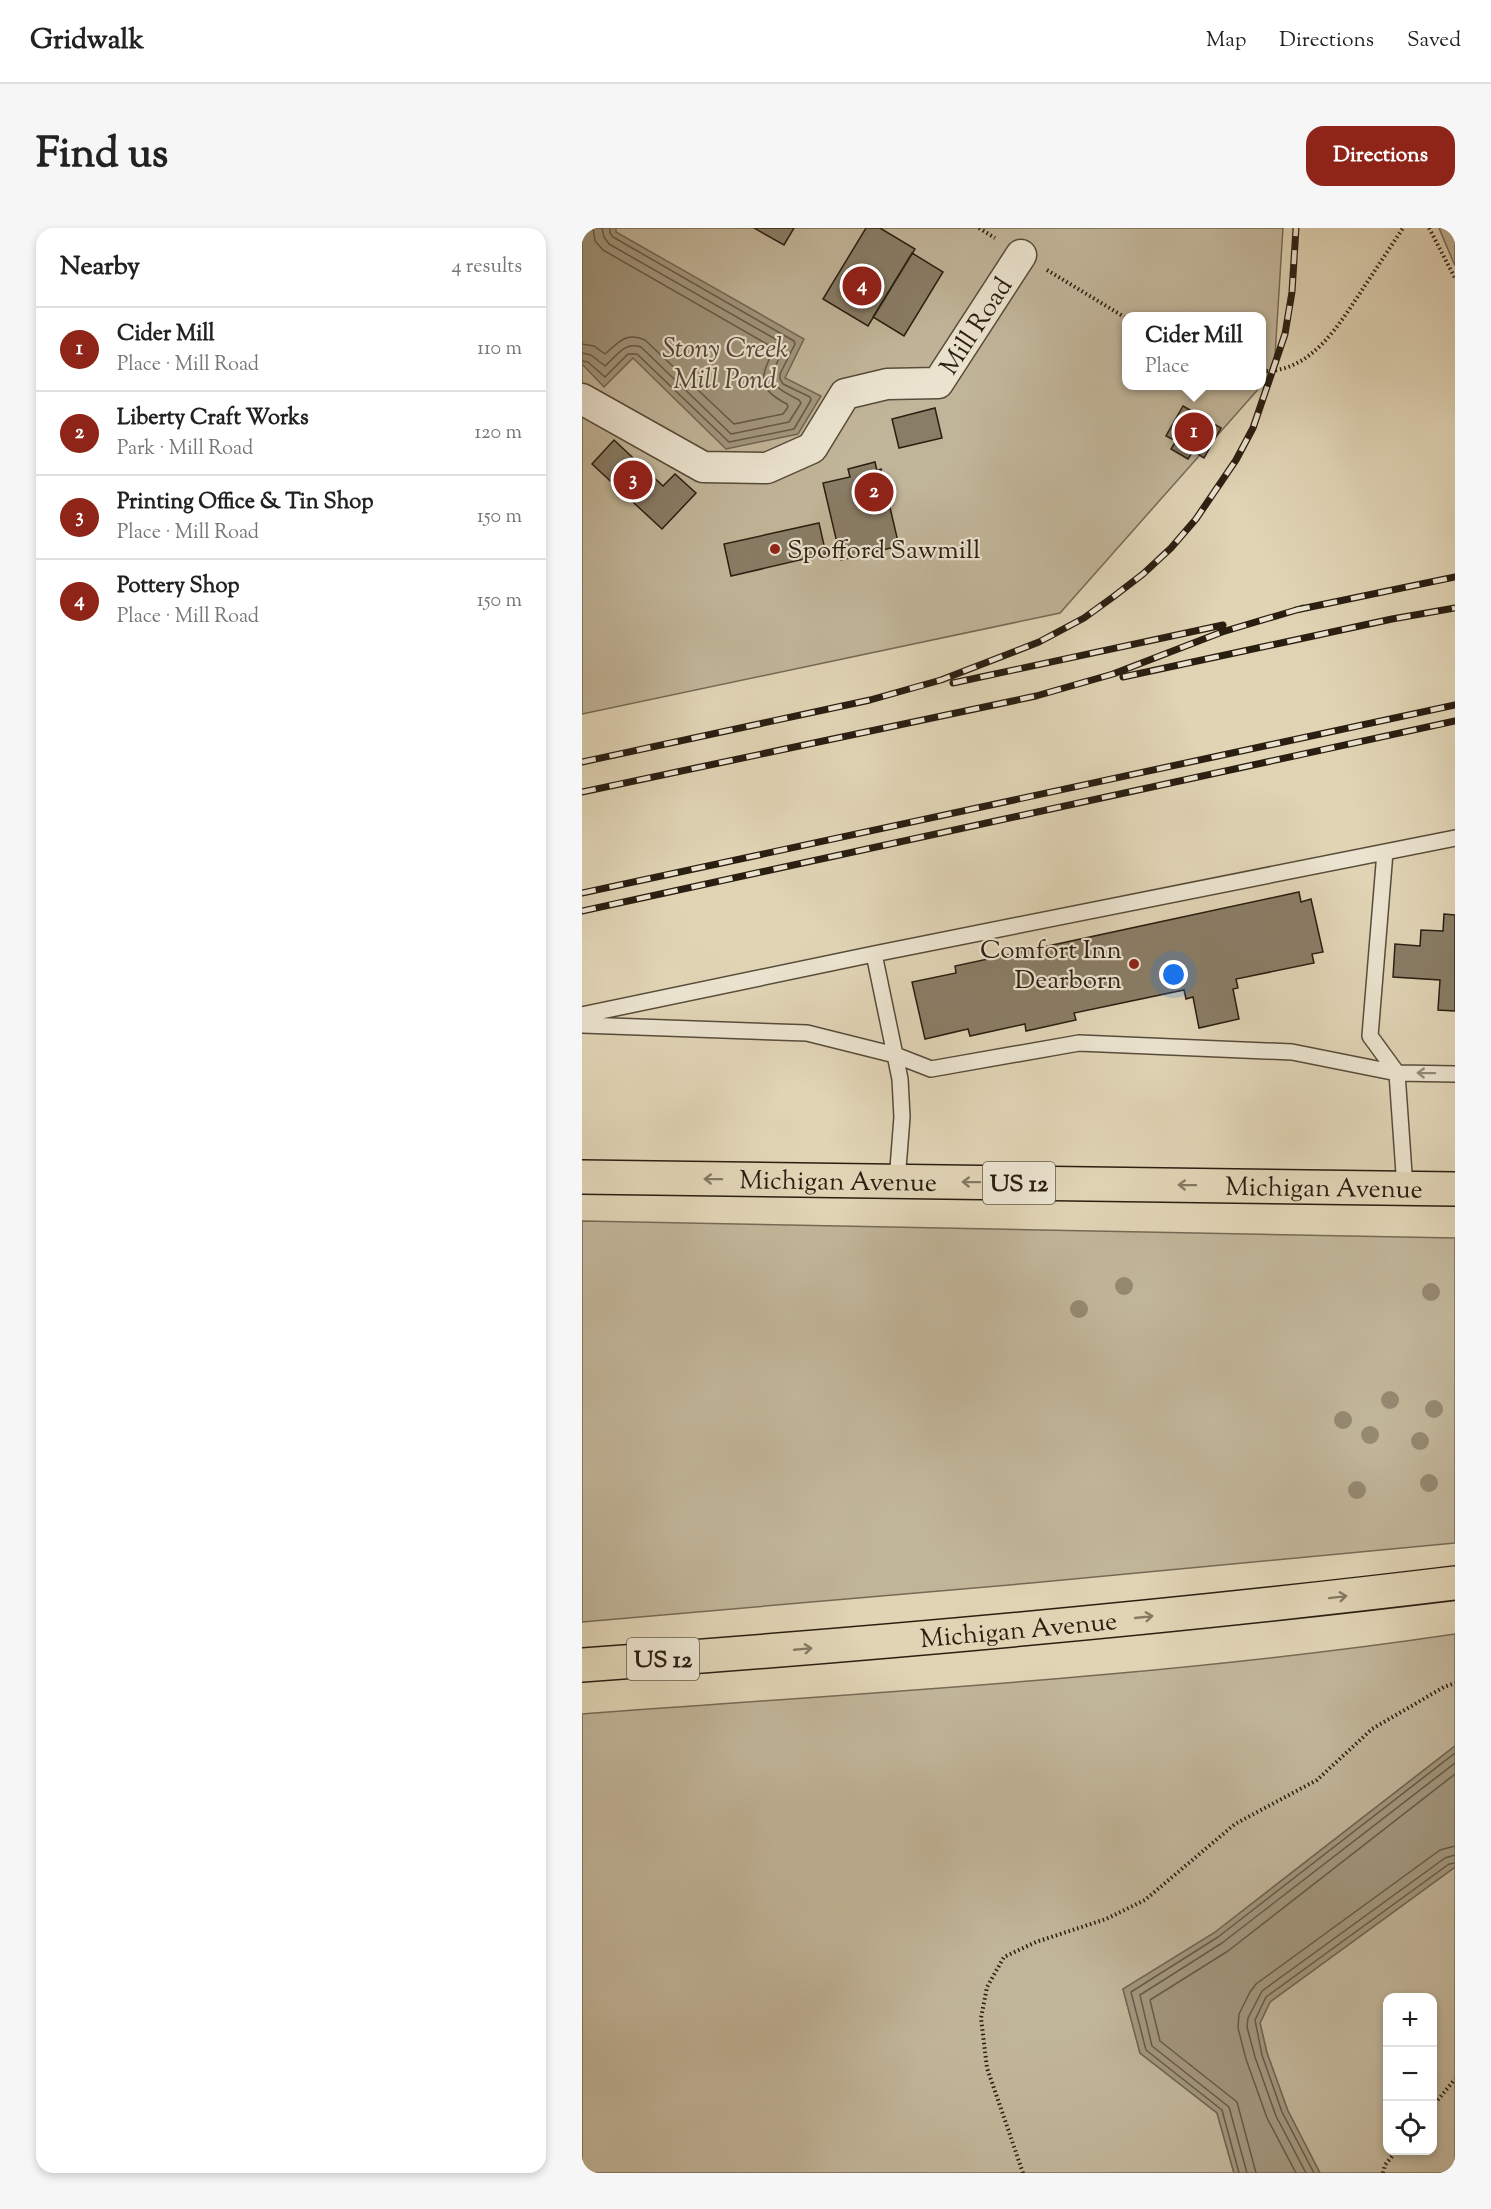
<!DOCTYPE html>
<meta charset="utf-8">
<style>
body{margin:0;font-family:"Sorts Mill Goudy",serif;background:#f6f6f6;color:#222}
.controls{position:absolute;right:18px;bottom:18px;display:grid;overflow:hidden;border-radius:12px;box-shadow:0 3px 9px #0003}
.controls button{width:54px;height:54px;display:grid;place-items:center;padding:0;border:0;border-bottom:2px solid #e0e0e0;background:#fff;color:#222;font:30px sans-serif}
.you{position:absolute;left:592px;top:747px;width:21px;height:21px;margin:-15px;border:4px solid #fff;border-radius:50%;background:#1a73e8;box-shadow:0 0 0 9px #1a73e833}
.badge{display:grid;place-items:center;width:39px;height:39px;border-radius:50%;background:#8f2418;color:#fff;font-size:20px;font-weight:700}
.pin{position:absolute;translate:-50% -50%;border:3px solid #fff;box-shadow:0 2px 6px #0006}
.popup{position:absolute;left:540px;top:84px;width:144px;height:78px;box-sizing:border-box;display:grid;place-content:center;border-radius:12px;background:#fff;filter:drop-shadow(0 2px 4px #0005);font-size:20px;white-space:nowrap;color:#767676}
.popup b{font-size:22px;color:#222}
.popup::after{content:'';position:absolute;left:50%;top:100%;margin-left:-12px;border:12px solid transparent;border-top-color:#fff}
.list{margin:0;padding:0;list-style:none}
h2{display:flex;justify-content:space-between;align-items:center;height:78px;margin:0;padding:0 24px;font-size:26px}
h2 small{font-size:20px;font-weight:400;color:#767676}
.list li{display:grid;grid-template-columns:39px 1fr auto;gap:18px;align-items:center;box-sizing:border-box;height:84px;padding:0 24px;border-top:2px solid #e0e0e0}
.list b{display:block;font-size:22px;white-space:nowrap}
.list p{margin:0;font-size:20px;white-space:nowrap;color:#767676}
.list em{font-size:20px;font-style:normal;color:#767676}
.icon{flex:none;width:33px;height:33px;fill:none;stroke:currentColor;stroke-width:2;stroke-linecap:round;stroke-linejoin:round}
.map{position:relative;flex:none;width:873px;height:1945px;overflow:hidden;border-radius:18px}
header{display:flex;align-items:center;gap:36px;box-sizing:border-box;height:84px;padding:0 30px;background:#fff;border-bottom:2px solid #e0e0e0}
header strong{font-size:28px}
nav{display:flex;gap:33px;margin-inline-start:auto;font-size:21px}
.intro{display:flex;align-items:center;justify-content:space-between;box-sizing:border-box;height:144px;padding:0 36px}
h1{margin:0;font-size:42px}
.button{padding:15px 27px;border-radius:18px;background:#8f2418;color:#fff;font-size:21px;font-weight:700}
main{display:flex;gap:36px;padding:0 36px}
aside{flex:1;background:#fff;border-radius:18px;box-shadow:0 3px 9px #0003}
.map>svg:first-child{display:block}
.green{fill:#c1b599;stroke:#766a55;stroke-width:1.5;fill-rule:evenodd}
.water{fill:#a2967d;stroke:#726652;stroke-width:1.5}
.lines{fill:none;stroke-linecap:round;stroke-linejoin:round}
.shore{stroke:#665a47;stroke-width:1.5}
.building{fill:#897d66;stroke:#2a1e11;stroke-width:1.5}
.lane-casing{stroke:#584c3a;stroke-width:18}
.street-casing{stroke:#584c3a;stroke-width:33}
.primary-casing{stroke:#2a1e11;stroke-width:36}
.path{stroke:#2a1e11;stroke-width:4;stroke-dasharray:1.5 3;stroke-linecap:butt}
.lane{stroke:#ebe3cf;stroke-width:15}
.street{stroke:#ebe3cf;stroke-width:30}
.primary{stroke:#e0d4b5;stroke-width:33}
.rail-casing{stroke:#2a1e11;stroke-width:7}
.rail{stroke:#ebe3cf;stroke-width:4.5;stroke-dasharray:14;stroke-linecap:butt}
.tree{fill:#958971}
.oneway{stroke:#948a7a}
.oneway2{stroke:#857963}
.poi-dot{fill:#8f2418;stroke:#ebe3cf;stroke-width:2}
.labels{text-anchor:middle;stroke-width:4.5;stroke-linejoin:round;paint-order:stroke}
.shield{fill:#ebe3cf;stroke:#64594a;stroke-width:1.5}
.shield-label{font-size:24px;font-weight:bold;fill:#2a1e11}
.street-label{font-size:26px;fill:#2a1e11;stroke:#ebe3cf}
.poi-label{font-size:26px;fill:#2a1e11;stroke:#ebe3cf;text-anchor:start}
.water-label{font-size:27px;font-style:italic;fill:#544837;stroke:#ebe3cf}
</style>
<header>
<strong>Gridwalk</strong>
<nav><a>Map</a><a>Directions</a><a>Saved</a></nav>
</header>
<div class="intro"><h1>Find us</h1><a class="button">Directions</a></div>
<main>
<aside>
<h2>Nearby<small>4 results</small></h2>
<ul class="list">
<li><span class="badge">1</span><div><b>Cider Mill</b><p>Place · Mill Road</p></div><em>110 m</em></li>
<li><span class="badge">2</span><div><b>Liberty Craft Works</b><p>Park · Mill Road</p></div><em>120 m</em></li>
<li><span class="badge">3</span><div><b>Printing Office &amp; Tin Shop</b><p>Place · Mill Road</p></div><em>150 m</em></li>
<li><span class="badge">4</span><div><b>Pottery Shop</b><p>Place · Mill Road</p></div><em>150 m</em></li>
</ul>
</aside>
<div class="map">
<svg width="873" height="1945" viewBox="0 0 873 1945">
<rect width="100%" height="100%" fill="#e0d4b5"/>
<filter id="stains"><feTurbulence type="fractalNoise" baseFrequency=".00333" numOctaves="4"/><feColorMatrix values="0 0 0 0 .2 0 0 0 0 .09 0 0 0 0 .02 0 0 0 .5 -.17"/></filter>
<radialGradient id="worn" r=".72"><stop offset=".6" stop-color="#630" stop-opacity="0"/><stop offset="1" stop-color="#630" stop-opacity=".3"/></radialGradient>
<path class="green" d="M0,0H701L692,143L680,157V88H544V158H679L478,385L0,486Z
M857,0H873V38Z
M0,993L873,1010V1315L449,1355L0,1394Z
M873,1406V1518L632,1705L541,1761L558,1825L635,1885L652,1945H0V1486C291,1464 584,1449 873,1406Z
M873,1639V1945H738L706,1883L685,1825L678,1795L688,1774ZM806,1770H850V1922H806Z"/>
<path class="water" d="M0,0H34V4L222,111L203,150L239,168L216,206L144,221L51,130L22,159L0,136Z
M873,1518V1639L688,1774L678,1795L685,1825L706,1883L738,1945H652L635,1885L558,1825L541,1761L632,1705Z"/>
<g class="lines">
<path class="shore" d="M0,116L12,118L23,126C36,115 44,103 63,112L152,196L201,186L206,179L205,176C175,161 178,150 191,123L190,119L21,22L13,13L11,0
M0,125L9,127L23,138C34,129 42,113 59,119L149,206L207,194L219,175L217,172C182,154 186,152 203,119L202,116L27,16L22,9L20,0
M0,133L6,134L23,149L46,126H55L147,214L212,201L229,172L228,169L201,156L198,151V146L213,116L212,113L31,9L28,5V0
M657,1945L640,1882L564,1822L549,1764L636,1709L873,1525
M665,1945L647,1879L570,1818L558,1767L640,1715L873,1535
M674,1945L655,1874L578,1813L568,1772L646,1723L873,1546
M714,1945L685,1890L664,1831L656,1800L657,1786L668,1764L674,1756L858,1622L873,1618
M724,1945L694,1888L673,1829L665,1799L666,1790L680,1763L863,1630L873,1627
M732,1945L700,1884L680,1827L673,1792L684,1769L867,1636L873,1635"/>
</g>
<path class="building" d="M172,0H212L202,17Z
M284,0H298L333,21L286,98L241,71Z
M330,25L361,44L322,108L291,89Z
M601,178L639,200L622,230L611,223L606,231L589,221L594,213L584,208Z
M353,180L360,210L317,220L310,191Z
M32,212L81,258L93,246L114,265L80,301L10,236Z
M293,234L295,243L299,241L317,318L259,332L241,255L268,249L266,241Z
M237,295L244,326L149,348L142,316Z
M717,664L719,674L729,671L741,724L730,726L732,735L654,751L656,760L651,761L657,791L617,800L611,769L604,771L602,762L492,785L494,792L444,803L443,796L388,808L386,801L343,811L330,754L374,745L373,738Z
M862,686L873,687V783L856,782L858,752L811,749L813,716L838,718L839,702L861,703Z"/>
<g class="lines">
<defs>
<path id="lane" d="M803,624L788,808L815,845L823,960
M292,726L318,851L320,889L315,953
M0,787L292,726L873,610
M0,797L225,805L313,827L349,841L497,815L710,824L815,845L873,846"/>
<g id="street">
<path id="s1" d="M0,171L121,239L185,240L230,220L263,166L305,156L356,155L439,27"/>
</g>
<g id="primary">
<path id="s2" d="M0,949L873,961"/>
<path id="s3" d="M0,1437C292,1416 583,1390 873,1355"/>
</g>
</defs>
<use href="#lane" class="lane-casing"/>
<use href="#street" class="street-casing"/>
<use href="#primary" class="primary-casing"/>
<path class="path" d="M397,0L413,10
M847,0L873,50
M465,42L544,90
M680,143C730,145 758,95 782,59C795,39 808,20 821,0
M850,1879L873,1851
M441,1945L405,1840L399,1790L405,1759L422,1729L454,1714L524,1691L563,1672L653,1596L735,1552L790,1501L862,1459L873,1455
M801,1945L803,1937L815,1922"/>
<use href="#lane" class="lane"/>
<use href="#street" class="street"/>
<use href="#primary" class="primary"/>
<defs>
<path id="rail" d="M714,382L873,349
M541,449L810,391L873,380
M371,455L641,397
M0,534L288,472L359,452L457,414L502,390L531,369L561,346L589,320L614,291L654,232L671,200L703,106L710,64L714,0
M0,564L454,468L531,446L640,404L721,380
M0,665L873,477
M0,683L873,493"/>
</defs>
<use href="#rail" class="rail-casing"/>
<use href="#rail" class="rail"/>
</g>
<g class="tree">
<circle cx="542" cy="1058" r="9"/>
<circle cx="849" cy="1064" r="9"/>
<circle cx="497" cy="1081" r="9"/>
<circle cx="808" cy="1172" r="9"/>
<circle cx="852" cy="1181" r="9"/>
<circle cx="761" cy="1192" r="9"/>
<circle cx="788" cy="1207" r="9"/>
<circle cx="838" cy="1213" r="9"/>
<circle cx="847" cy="1255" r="9"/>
<circle cx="775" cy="1262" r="9"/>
</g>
<defs><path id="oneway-shaft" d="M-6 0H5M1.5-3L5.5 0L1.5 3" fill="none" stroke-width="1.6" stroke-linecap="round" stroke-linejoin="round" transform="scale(1.5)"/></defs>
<use class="oneway" href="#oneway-shaft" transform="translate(844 845) rotate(-179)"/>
<g class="oneway2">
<use href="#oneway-shaft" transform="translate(131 951) rotate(-179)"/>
<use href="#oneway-shaft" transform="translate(389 954) rotate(-179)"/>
<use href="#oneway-shaft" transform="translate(605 957) rotate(-179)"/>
<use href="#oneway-shaft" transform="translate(756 1369) rotate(-7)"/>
<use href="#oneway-shaft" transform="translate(562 1389) rotate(-6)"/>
<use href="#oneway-shaft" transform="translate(221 1421) rotate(-5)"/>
</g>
<g class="poi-dot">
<circle cx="193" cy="321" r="6"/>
<circle cx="552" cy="736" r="6"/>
</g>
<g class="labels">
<g class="shield">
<rect x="401" y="934" width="72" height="42" rx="4.5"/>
<rect x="45" y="1410" width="72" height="42" rx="4.5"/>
</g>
<g class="shield-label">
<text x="437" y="963">US 12</text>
<text x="81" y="1439">US 12</text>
</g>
<g class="street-label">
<text dy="9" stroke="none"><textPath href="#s1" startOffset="478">Mill Road</textPath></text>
<text dy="9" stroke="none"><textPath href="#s2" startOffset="256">Michigan Avenue</textPath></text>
<text dy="9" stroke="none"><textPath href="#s2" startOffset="742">Michigan Avenue</textPath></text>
<text dy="9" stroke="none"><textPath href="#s3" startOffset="438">Michigan Avenue</textPath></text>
</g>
<g class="poi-label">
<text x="205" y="330">Spofford Sawmill</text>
<text x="540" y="730" text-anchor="end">Comfort Inn<tspan x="540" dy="30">Dearborn</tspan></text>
</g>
<g class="water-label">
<text x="143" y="129">Stony Creek<tspan x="143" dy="31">Mill Pond</tspan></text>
</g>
</g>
<rect width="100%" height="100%" filter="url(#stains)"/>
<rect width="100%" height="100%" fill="url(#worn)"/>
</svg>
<div class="controls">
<button>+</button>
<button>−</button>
<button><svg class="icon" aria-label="locate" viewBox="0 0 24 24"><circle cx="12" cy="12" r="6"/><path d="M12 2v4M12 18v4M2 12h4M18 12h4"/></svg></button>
</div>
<div class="you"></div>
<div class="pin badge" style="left:612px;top:204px">1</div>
<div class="popup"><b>Cider Mill</b>Place</div>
<div class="pin badge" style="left:292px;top:264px">2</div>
<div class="pin badge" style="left:51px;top:252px">3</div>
<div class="pin badge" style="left:280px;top:58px">4</div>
</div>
</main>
